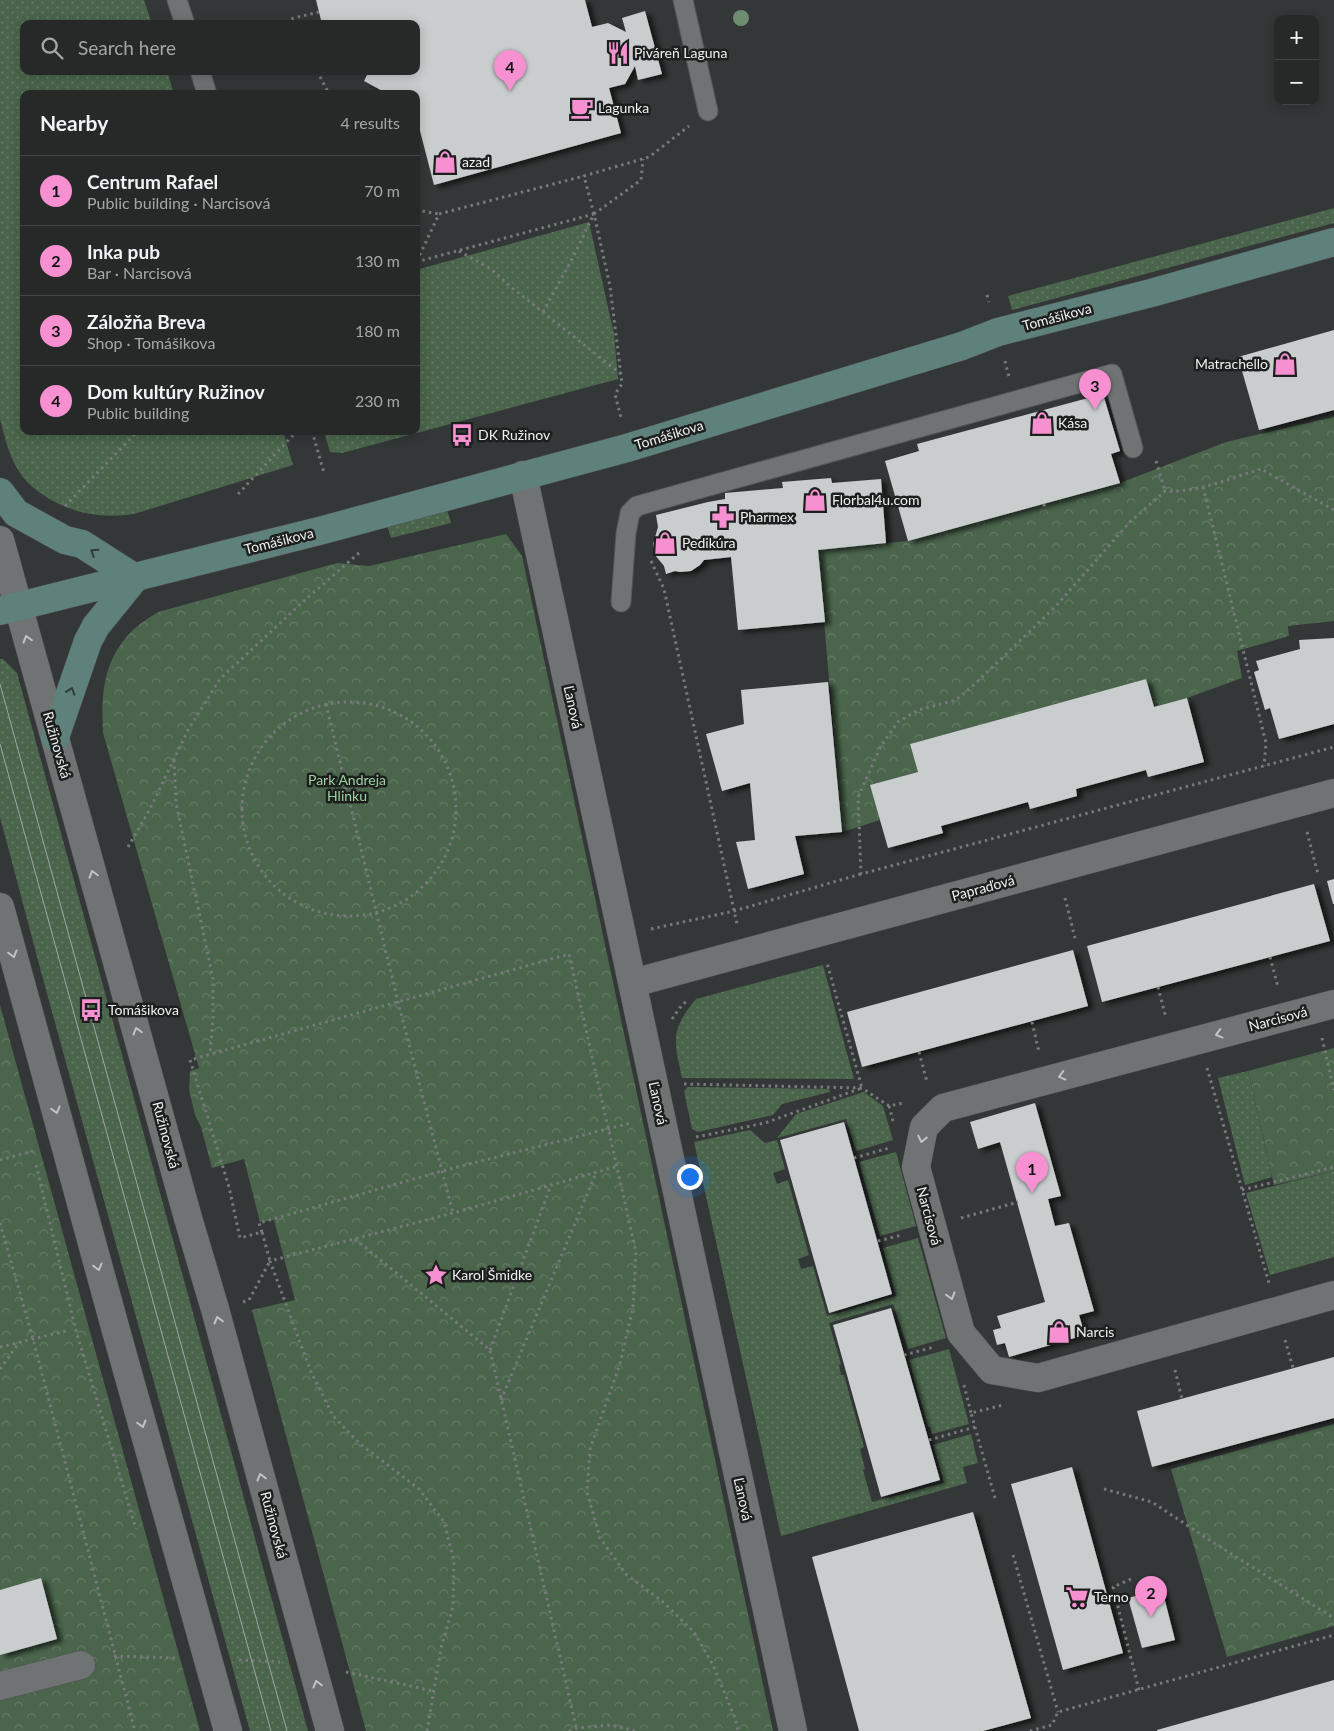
<!DOCTYPE html>
<meta charset="utf-8">
<style>
body{margin:0;font-family:Lato,sans-serif;background:#333535;color:#f1f3f6}
.controls{position:absolute;right:15px;top:15px;display:grid;overflow:hidden;border-radius:10px;box-shadow:0 2px 12px #0003}
.controls button{width:45px;height:45px;display:grid;place-items:center;padding:0;border:0;border-bottom:1px solid #434546;background:#272929;color:#f1f3f6;font:25px sans-serif}
.you{position:absolute;left:689px;top:1176px;width:18px;height:18px;margin:-12px;border:4px solid #fff;border-radius:50%;background:#1a73e8;box-shadow:0 0 0 8px #1a73e833}
.badge{display:grid;place-items:center;width:32px;height:32px;border-radius:50%;background:#f690d0;color:#111;font-size:16px;font-weight:700}
.pin{position:absolute;translate:-50% -41px;filter:drop-shadow(0 1px 2px #0008)}
.pin::after{content:'';position:absolute;top:26px;width:18px;height:15px;background:inherit;clip-path:polygon(0 0,100% 0,50% 100%)}
.list{margin:0;padding:0;list-style:none}
h2{display:flex;justify-content:space-between;align-items:center;height:65px;margin:0;padding:0 20px;font-size:21px}
h2 small{font-size:16px;font-weight:400;color:#a4a6a8}
.list li{display:grid;grid-template-columns:32px 1fr auto;gap:15px;align-items:center;box-sizing:border-box;height:70px;padding:0 20px;border-top:1px solid #434546}
.list b{display:block;font-size:19px;white-space:nowrap}
.list p{margin:0;font-size:16px;white-space:nowrap;color:#a4a6a8}
.list em{font-size:16px;font-style:normal;color:#a4a6a8}
.icon{flex:none;width:28px;height:28px;fill:none;stroke:currentColor;stroke-width:2;stroke-linecap:round;stroke-linejoin:round}
.map{position:relative;flex:none;width:1334px;height:1731px;overflow:hidden}
.search{position:absolute;background:#272929;box-shadow:0 2px 12px #0003;left:20px;top:20px;width:400px;height:55px;display:flex;align-items:center;gap:12px;box-sizing:border-box;padding:0 18px;border-radius:10px;color:#a4a6a8;font-size:19px}
.panel{position:absolute;background:#272929;box-shadow:0 2px 12px #0003;left:20px;top:90px;width:400px;height:345px;border-radius:10px}
.map>svg:first-child{display:block}
.grass{fill:url(#grass-dots)}
.park{fill:url(#park-crowns)}
.building{fill:#c9cdce;filter:url(#shadow)}
.lines{fill:none;stroke-linecap:round;stroke-linejoin:round}
.service-casing{stroke:#535556;stroke-width:21}
.minor-casing{stroke:#535556;stroke-width:29}
.tertiary-casing{stroke:#535556;stroke-width:29}
.secondary-casing{stroke:#535556;stroke-width:29}
.path{stroke:#777a7a;stroke-width:3;stroke-dasharray:2.5 4;stroke-linecap:butt}
.service{stroke:#6f7373;stroke-width:19}
.minor{stroke:#6f7373;stroke-width:28}
.tertiary{stroke:#6f7373;stroke-width:28}
.secondary{stroke:#5e827b;stroke-width:28}
.tram{stroke:#a1a4a4;stroke-width:1}
.tree{fill:#6d8d71}
.oneway{stroke:#303c3a}
.oneway2{stroke:#c2c4c5}
.labels{text-anchor:middle;stroke-width:5;stroke-linejoin:round;paint-order:stroke}
.poi-label{font-size:14px;fill:#eef0f1;stroke:#1d1e1e;text-anchor:start}
.street-label{font-size:14px;fill:#eef0f1;stroke:#1d1e1e}
.park-label{font-size:14px;fill:#9bd3a0;stroke:#1d1e1e}
</style>
<div class="map">
<svg width="1334" height="1731" viewBox="0 0 1334 1731">
<defs>
<pattern id="grass-dots" width="8" height="8" patternUnits="userSpaceOnUse" patternTransform="scale(1.25)"><rect width="8" height="8" fill="#4a654c"/><path d="M2 2h.1M6 6h.1" fill="none" stroke="#647b66" stroke-width="1.8" stroke-linecap="round"/></pattern>
<pattern id="park-crowns" width="20" height="18" patternUnits="userSpaceOnUse" patternTransform="scale(1.25)"><rect width="20" height="18" fill="#4a654c"/><path d="M2 6a3 3 0 1 1 6 0M12 15a3 3 0 1 1 6 0" fill="none" stroke="#647b66"/></pattern>
<filter id="shadow"><feDropShadow dx="5.5" dy="3" stdDeviation="2.5" flood-color="#0009"/></filter>
</defs>
<rect width="100%" height="100%" fill="#343737"/>
<path class="grass" d="M0,0H144L152,24H24V71H167L174,94H24V431H283L293,465L134,514C99,519 68,513 39,492C32,487 25,481 20,473C9,457 5,438 0,419Z
M1334,208V223L1012,310L1008,296Z
M589,222L614,334L618,379L342,453L330,452L324,431H416V270Z
M447,510L451,523L391,538L387,525Z
M0,659H3L17,673L308,1731H250L43,979L0,817Z
M823,965L854,1079L682,1078C674,1041 670,1030 696,999Z
M1248,1071L1272,1177L1245,1185L1218,1078Z
M688,1087L829,1089L830,1092L782,1104L773,1115L698,1132L692,1129L684,1091Z
M864,1092L883,1106L893,1140L856,1151L846,1119L777,1138L796,1114Z
M750,1130L765,1143L777,1140L785,1169L773,1173L777,1184L788,1180L809,1255L798,1259L801,1269L813,1266L827,1316L896,1296L883,1248L918,1238L946,1338L908,1349L893,1304L829,1323L841,1364L839,1365L841,1375H844L864,1447L860,1449L865,1469L863,1470L872,1502L944,1483L933,1445L971,1434L978,1463L963,1467L967,1483L781,1536L694,1142Z
M896,1152L916,1226L880,1236L859,1162Z
M1334,1171V1257L1270,1275L1246,1193Z
M949,1349L969,1424L932,1434L930,1427H928L909,1360Z"/>
<path class="park" d="M1334,417V621L1288,626L1289,636L1237,651L1242,678L1187,698L1154,707L1146,679L910,744L918,772L871,785L880,820L842,832L818,550L908,541L1120,483L1226,442Z
M506,534L522,556L773,1731H366L252,1310L295,1300L274,1220L260,1222L244,1159L212,1168L201,1127L195,1115L189,1089L190,1071L199,1068L103,733C101,693 103,658 135,628C142,622 150,617 158,612L337,563L369,566Z
M0,1005L200,1731H0Z
M1334,1048V1171L1274,1185L1248,1071Z
M1334,1424V1626L1227,1657L1171,1469Z"/>
<path class="building" d="M316,0H585L592,27L608,23L626,32L622,18L645,11L662,74L638,80L635,66L625,84L609,88L621,133L434,185L419,127L416,128V94H388L364,81L369,71H416V24H322Z
M1334,330V410L1259,430L1238,357Z
M1103,394L1120,451L1111,454L1120,483L908,541L885,461L919,451L917,444Z
M831,478L832,483L881,479L886,543L818,550L825,622L738,630L731,557L704,560L700,565L691,571L680,572L675,571L666,574L664,566L655,555L653,544L658,527L656,515L708,502L725,499V493L783,488L782,482Z
M1334,638V724L1279,739L1270,708L1265,710L1254,672L1259,670L1256,661L1300,649L1299,640Z
M1146,679L1154,707L1187,698L1204,762L1148,777L1146,770L1076,789L1077,796L1030,809L1028,802L941,826L943,833L888,848L870,785L918,772L910,744Z
M828,682L842,832L795,836L804,874L748,889L736,842L755,840L750,783L722,791L706,734L744,724L741,690Z
M1334,879V904H1333L1327,881Z
M1314,884L1330,941L1102,1002L1087,946Z
M1073,950L1088,1006L862,1067L847,1012Z
M1035,1103L1061,1196L1048,1199L1055,1226L1069,1223L1094,1311L1079,1315L1085,1335L1009,1357L1005,1343L997,1345L993,1330L1001,1328L997,1316L1045,1302L1000,1142L978,1149L970,1122Z
M844,1122L892,1294L829,1313L780,1140Z
M891,1308L940,1480L881,1497L833,1325Z
M1334,1357V1418L1152,1467L1137,1411Z
M1072,1467L1123,1653L1063,1670L1011,1484Z
M973,1512L1031,1718L983,1731H859L812,1557Z
M41,1578L57,1639L0,1655V1590Z
M1162,1589L1175,1640L1142,1648L1128,1598Z
M1334,1680V1731H1157V1730Z"/>
<g class="lines">
<defs>
<path id="service" d="M177,0L185,24
M683,0L708,111
M200,71L207,94
M621,602L626,533L630,513L637,506L1112,374L1133,448"/>
<path id="minor" d="M523,475L793,1731
M633,983L1334,793
M1334,1004L943,1108L924,1127L916,1167L961,1333L992,1370L1038,1378L1334,1295
M0,1686L81,1665"/>
<path id="tertiary" d="M0,540L188,1218L215,1309L330,1731
M0,907L115,1327L228,1731"/>
<path id="secondary" d="M0,492L16,513L65,540L82,544L135,578
M0,611L323,530L627,448L962,346L998,332L1151,293L1334,242
M55,737L88,641L96,626L135,578"/>
</defs>
<use href="#service" class="service-casing"/>
<use href="#minor" class="minor-casing"/>
<use href="#tertiary" class="tertiary-casing"/>
<use href="#secondary" class="secondary-casing"/>
<path class="path" d="M291,24L290,19L319,12
M317,71L329,94
M416,210L439,214
M594,214L584,176L649,157L689,126
M459,251L491,269L511,287L621,374
M417,261L439,214L584,176
M416,262L594,214L610,286L622,384L615,394L621,418
M987,295L989,302
M543,312L572,259L594,214L641,180L643,159
M1005,361L1009,377
M312,431L324,473
M1156,461L1165,491
M1203,487L1266,743L1264,766
M238,494L297,431
M1044,504L1045,510
M65,506L138,431
M1334,510L1261,469C1231,478 1197,493 1165,491L1129,523L1056,606L977,682L956,700L918,710L898,722L881,746L858,797L861,874L1334,747
M651,561L664,589L737,924
M242 809a107 107 0 1 1 214 0a107 107 0 1 1-214 0Z
M326,704L398,1002L453,1213
M174,760L176,803L213,979V1019L210,1055
M1307,832L1318,874
M128,847L150,809L188,730L220,679L306,599L359,553
M1065,898L1076,942
M651,929L734,911L861,874
M1270,957L1278,987
M1158,987L1166,1018
M672,1019L682,1005L687,1001
M1032,1022L1039,1052
M1322,1038L1334,1090
M919,1052L927,1082
M1207,1068L1269,1283
M684,1084L862,1088L889,1106
M893,1121L889,1106L903,1103
M696,1137L765,1123L862,1088L827,963
M854,1158L889,1148
M0,1160L33,1151
M36,1165L76,1331L136,1529
M1242,1190L1334,1167
M961,1218L1018,1202
M0,1223L33,1339L135,1731
M262,1232L259,1223L442,1171L631,1123
M355,1239L490,1350L577,1731
M878,1241L902,1235
M243,1302L249,1300L270,1261L262,1232L240,1238L229,1187L190,1060L569,954L636,1252L633,1307L620,1364L590,1449L587,1492L600,1538L626,1574L663,1602L694,1632L713,1665L735,1718L738,1731
M1285,1340L1293,1368
M0,1347L66,1331
M490,1350L551,1185
M904,1355L934,1347
M0,1369L19,1343
M1175,1370L1182,1399
M964,1385L971,1413
M501,1400L596,1173
M929,1440L975,1427
M1104,1489L1152,1502L1214,1543L1334,1618
M995,1498L971,1413L1003,1405
M1013,1555L1058,1712
M1131,1579L1113,1587L1139,1690
M114,1656L175,1658
M239,1660L280,1662
M346,1672L433,1691
M427,1731L441,1648L453,1607L454,1561L444,1522L419,1489L359,1443L333,1416L311,1372L270,1261L453,1213L618,1166
M569,1731L576,1728L612,1725L635,1731
M1030,1731L1052,1725L1058,1712L1334,1635"/>
<use href="#service" class="service"/>
<use href="#minor" class="minor"/>
<use href="#tertiary" class="tertiary"/>
<use href="#secondary" class="secondary"/>
<path class="tram" d="M0,684L287,1731
M0,744L271,1731"/>
</g>
<circle class="tree" cx="741" cy="18" r="8"/>
<defs><path id="oneway-chevron" d="M-2-3.5L2.5 0L-2 3.5" fill="none" stroke-width="1.6" stroke-linecap="round" stroke-linejoin="round" transform="scale(1.25)"/></defs>
<g class="oneway">
<use href="#oneway-chevron" transform="translate(94 552) rotate(-147)"/>
<use href="#oneway-chevron" transform="translate(71 691) rotate(-71)"/>
</g>
<g class="oneway2">
<use href="#oneway-chevron" transform="translate(27 639) rotate(-106)"/>
<use href="#oneway-chevron" transform="translate(93 874) rotate(-106)"/>
<use href="#oneway-chevron" transform="translate(13 954) rotate(75)"/>
<use href="#oneway-chevron" transform="translate(137 1031) rotate(-106)"/>
<use href="#oneway-chevron" transform="translate(1219 1034) rotate(165)"/>
<use href="#oneway-chevron" transform="translate(1062 1076) rotate(165)"/>
<use href="#oneway-chevron" transform="translate(56 1110) rotate(75)"/>
<use href="#oneway-chevron" transform="translate(922 1139) rotate(102)"/>
<use href="#oneway-chevron" transform="translate(98 1267) rotate(75)"/>
<use href="#oneway-chevron" transform="translate(951 1296) rotate(75)"/>
<use href="#oneway-chevron" transform="translate(218 1320) rotate(-105)"/>
<use href="#oneway-chevron" transform="translate(142 1424) rotate(74)"/>
<use href="#oneway-chevron" transform="translate(261 1477) rotate(-105)"/>
<use href="#oneway-chevron" transform="translate(317 1684) rotate(-105)"/>
</g>
<defs>
<symbol id="restaurant-bare" viewBox="-9 -9 18 18"><path d="M-5-6h1v4h1v-4h1v4h1v-4h1v5L-1.5 .5V6h-2V.5L-5-1ZM5-6V6H3V1.5H1.5Q1.5-4 5-6Z" fill="#f690d0" stroke="#1d1e1e" stroke-width="2.5" paint-order="stroke"/></symbol>
<symbol id="cafe-bare" viewBox="-9 -9 18 18"><path d="M-5.5-4.5H6V0H3Q3 3.5 0 3.5H-2.5Q-5.5 3.5-5.5 0ZM3-3.2v2h1.7v-2ZM-6 4.5H4V6H-6Z" fill="#f690d0" stroke="#1d1e1e" stroke-width="2.5" paint-order="stroke"/></symbol>
<symbol id="shop-bare" viewBox="-9 -9 18 18"><path d="M-5-2.5h2.3a2.7 3.5 0 0 1 5.4 0H5L5.5 6h-11ZM-1.5-2.5h3a1.5 2.3 0 0 0-3 0Z" fill="#f690d0" stroke="#1d1e1e" stroke-width="2.5" paint-order="stroke"/></symbol>
<symbol id="bus-bare" viewBox="-9 -9 18 18"><path d="M-5-6H5V4H4V6H2V4H-2V6H-4V4H-5ZM-3.5-4V0h7V-4ZM-3.5 1.2v1.5H-2V1.2ZM2 1.2v1.5H3.5V1.2Z" fill="#f690d0" stroke="#1d1e1e" stroke-width="2.5" paint-order="stroke"/></symbol>
<symbol id="pharmacy-bare" viewBox="-9 -9 18 18"><path d="M-2-6h4v4h4v4h-4v4h-4v-4h-4v-4h4Z" fill="#f690d0" stroke="#1d1e1e" stroke-width="2.5" paint-order="stroke"/></symbol>
<symbol id="sight-bare" viewBox="-9 -9 18 18"><path d="M0-6L1.8-2.2L6-1.7L2.9 1.2L3.7 5.4L0 3.3L-3.7 5.4L-2.9 1.2L-6-1.7L-1.8-2.2Z" fill="#f690d0" stroke="#1d1e1e" stroke-width="2.5" paint-order="stroke"/></symbol>
<symbol id="supermarket-bare" viewBox="-9 -9 18 18"><path d="M-6-5.5h2.5l.6 2H6L4.5 2H-2.5L-4.4-4H-6ZM-1.5 3.2a1.3 1.3 0 1 0 .1 0ZM3 3.2a1.3 1.3 0 1 0 .1 0Z" fill="#f690d0" stroke="#1d1e1e" stroke-width="2.5" paint-order="stroke"/></symbol>
</defs>
<g fill-rule="evenodd">
<use href="#restaurant-bare" x="602" y="37" width="32" height="32"/>
<use href="#cafe-bare" x="566" y="92" width="32" height="32"/>
<use href="#shop-bare" x="429" y="146" width="32" height="32"/>
<use href="#shop-bare" x="1269" y="348" width="32" height="32"/>
<use href="#shop-bare" x="1026" y="407" width="32" height="32"/>
<use href="#bus-bare" x="446" y="419" width="32" height="32"/>
<use href="#shop-bare" x="799" y="484" width="32" height="32"/>
<use href="#pharmacy-bare" x="707" y="501" width="32" height="32"/>
<use href="#shop-bare" x="649" y="527" width="32" height="32"/>
<use href="#bus-bare" x="75" y="994" width="32" height="32"/>
<use href="#sight-bare" x="420" y="1259" width="32" height="32"/>
<use href="#shop-bare" x="1043" y="1316" width="32" height="32"/>
<use href="#supermarket-bare" x="1061" y="1581" width="32" height="32"/>
</g>
<g class="labels">
<g class="poi-label">
<text x="634" y="58">Piváreň Laguna</text>
<text x="598" y="113">Lagunka</text>
<text x="462" y="167">azad</text>
<text x="1268" y="369" text-anchor="end">Matrachello</text>
<text x="1058" y="428">Kása</text>
<text x="478" y="440">DK Ružinov</text>
<text x="832" y="505">Florbal4u.com</text>
<text x="740" y="522">Pharmex</text>
<text x="682" y="548">Pedikúra</text>
<text x="108" y="1015">Tomášikova</text>
<text x="452" y="1280">Karol Šmidke</text>
<text x="1076" y="1337">Narcis</text>
<text x="1094" y="1602">Terno</text>
</g>
<g class="street-label">
<text transform="translate(1057 317) rotate(-15)" y="5">Tomášikova</text>
<text transform="translate(669 435) rotate(-17)" y="5">Tomášikova</text>
<text transform="translate(279 541) rotate(-14)" y="5">Tomášikova</text>
<text transform="translate(573 707) rotate(78)" y="5">Ľanová</text>
<text transform="translate(57 745) rotate(74)" y="5">Ružinovská</text>
<text transform="translate(983 888) rotate(-15)" y="5">Papraďová</text>
<text transform="translate(1278 1019) rotate(-15)" y="5">Narcisová</text>
<text transform="translate(658 1103) rotate(78)" y="5">Ľanová</text>
<text transform="translate(166 1135) rotate(75)" y="5">Ružinovská</text>
<text transform="translate(929 1216) rotate(75)" y="5">Narcisová</text>
<text transform="translate(743 1499) rotate(78)" y="5">Ľanová</text>
<text transform="translate(274 1525) rotate(75)" y="5">Ružinovská</text>
</g>
<g class="park-label">
<text x="347" y="785">Park Andreja<tspan x="347" dy="16">Hlinku</tspan></text>
</g>
</g>
</svg>
<div class="controls">
<button>+</button>
<button>−</button>
</div>
<div class="you"></div>
<div class="pin badge" style="left:1032px;top:1193px">1</div>
<div class="pin badge" style="left:1151px;top:1617px">2</div>
<div class="pin badge" style="left:1095px;top:410px">3</div>
<div class="pin badge" style="left:510px;top:91px">4</div>
<div class="search"><svg class="icon" aria-label="search" viewBox="0 0 24 24"><circle cx="10" cy="10" r="6"/><path d="M15 15l6 6"/></svg>Search here</div>
<section class="panel">
<h2>Nearby<small>4 results</small></h2>
<ul class="list">
<li><span class="badge">1</span><div><b>Centrum Rafael</b><p>Public building · Narcisová</p></div><em>70 m</em></li>
<li><span class="badge">2</span><div><b>Inka pub</b><p>Bar · Narcisová</p></div><em>130 m</em></li>
<li><span class="badge">3</span><div><b>Záložňa Breva</b><p>Shop · Tomášikova</p></div><em>180 m</em></li>
<li><span class="badge">4</span><div><b>Dom kultúry Ružinov</b><p>Public building</p></div><em>230 m</em></li>
</ul>
</section>
</div>
